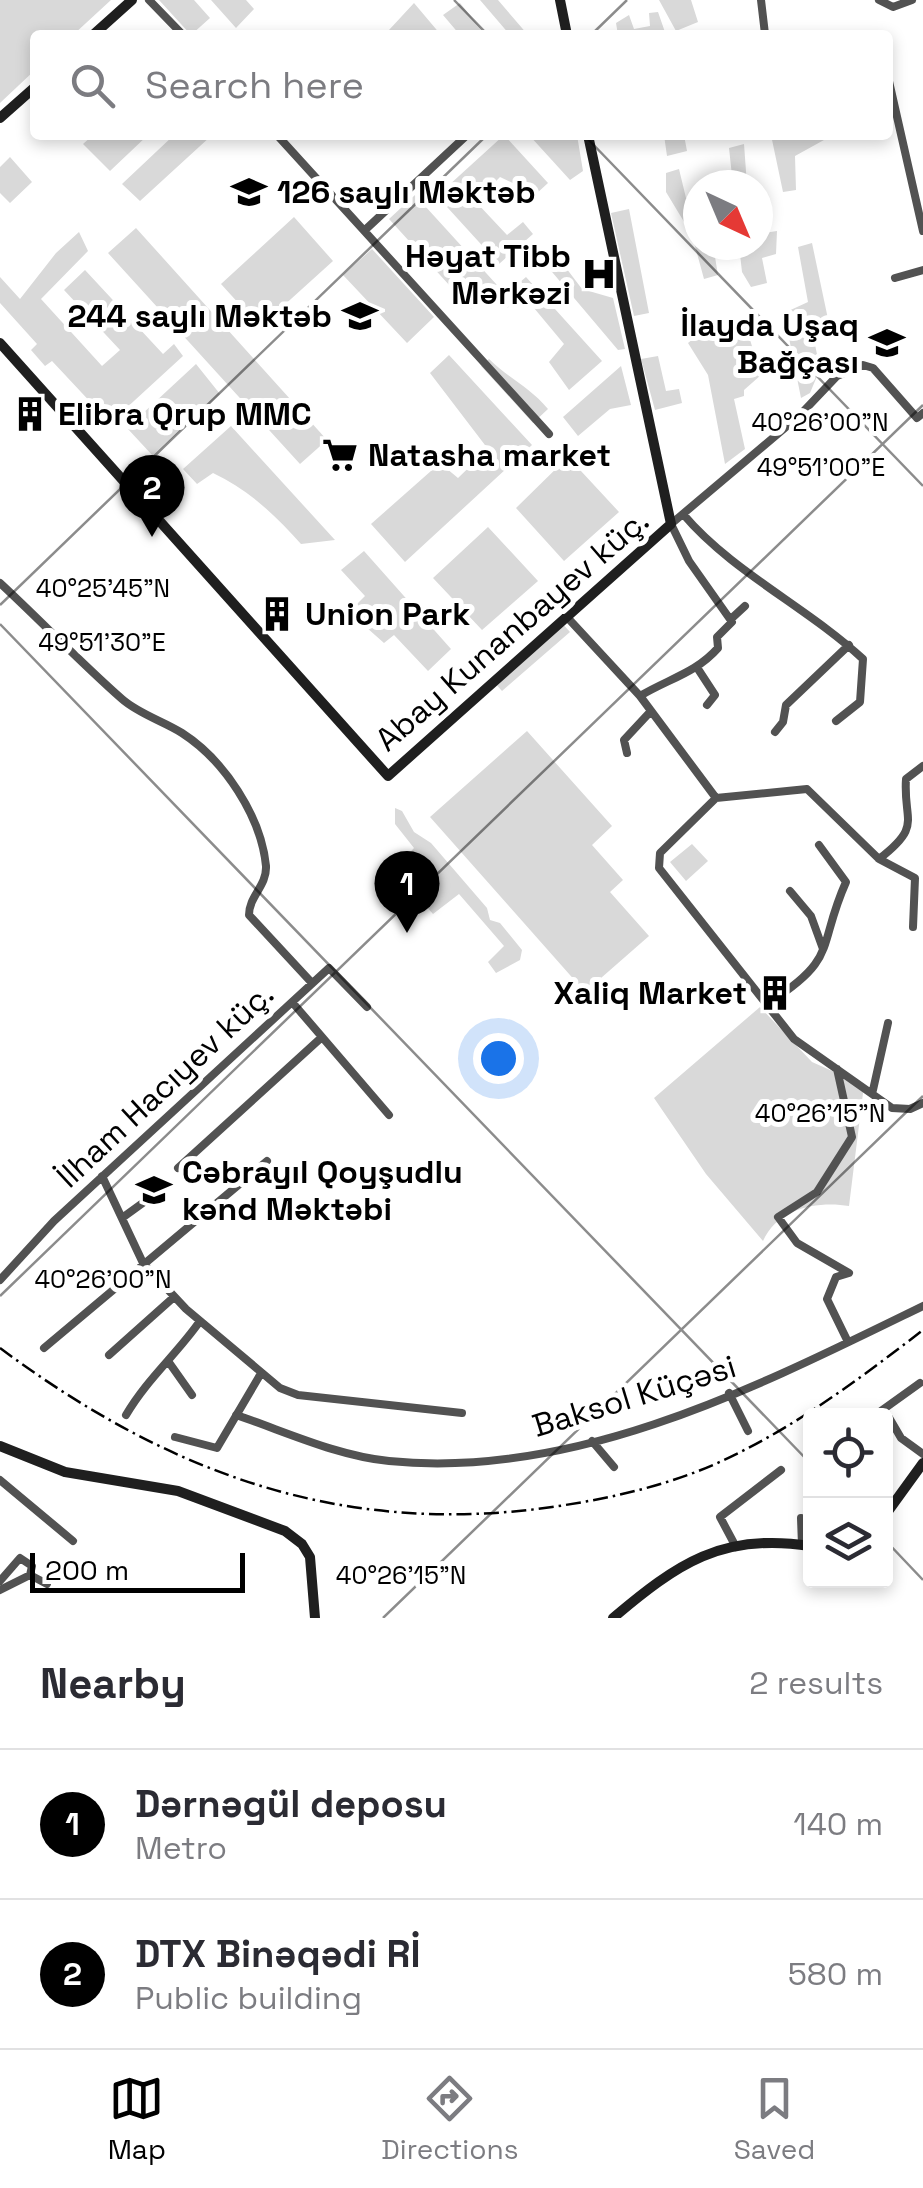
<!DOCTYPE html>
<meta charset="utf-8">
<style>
body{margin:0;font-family:"Space Grotesk",sans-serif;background:#f2f2f3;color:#2b2b33}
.controls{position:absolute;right:30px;bottom:30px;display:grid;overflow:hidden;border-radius:10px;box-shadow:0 5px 15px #0003}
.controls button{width:90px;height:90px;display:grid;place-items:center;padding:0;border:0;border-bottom:2px solid #e1e1e2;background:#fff;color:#2b2b33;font:50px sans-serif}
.compass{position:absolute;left:683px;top:170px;width:90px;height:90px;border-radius:50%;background:#fff;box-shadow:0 5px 15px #0003;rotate:136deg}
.scale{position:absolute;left:30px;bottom:25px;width:215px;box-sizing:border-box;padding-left:10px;border:5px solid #000;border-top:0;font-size:28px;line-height:35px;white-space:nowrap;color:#000;-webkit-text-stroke:8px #fff;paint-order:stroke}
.you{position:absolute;left:498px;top:1058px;width:35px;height:35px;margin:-25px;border:8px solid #fff;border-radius:50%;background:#1a73e8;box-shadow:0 0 0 15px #1a73e833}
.badge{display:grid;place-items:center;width:65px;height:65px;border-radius:50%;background:#000;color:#fff;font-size:32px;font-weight:700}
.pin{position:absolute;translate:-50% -82px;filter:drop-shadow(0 2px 5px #0008)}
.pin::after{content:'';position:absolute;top:52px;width:35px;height:30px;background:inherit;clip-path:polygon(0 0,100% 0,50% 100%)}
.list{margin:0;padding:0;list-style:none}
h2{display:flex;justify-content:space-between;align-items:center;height:130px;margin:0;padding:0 40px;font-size:42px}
h2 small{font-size:32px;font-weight:400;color:#7c7c81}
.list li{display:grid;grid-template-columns:65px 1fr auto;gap:30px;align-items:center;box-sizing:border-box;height:150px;padding:0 40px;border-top:2px solid #e1e1e2}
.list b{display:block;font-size:38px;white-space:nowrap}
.list p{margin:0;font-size:32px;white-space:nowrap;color:#7c7c81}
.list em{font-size:32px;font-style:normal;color:#7c7c81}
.icon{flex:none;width:55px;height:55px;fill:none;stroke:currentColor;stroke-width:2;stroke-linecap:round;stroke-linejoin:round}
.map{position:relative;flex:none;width:923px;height:1618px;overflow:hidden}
.search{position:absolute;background:#fff;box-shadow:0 5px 15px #0003;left:30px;right:30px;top:30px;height:110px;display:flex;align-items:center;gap:25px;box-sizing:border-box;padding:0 35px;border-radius:10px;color:#7c7c81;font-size:38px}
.sheet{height:430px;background:#fff}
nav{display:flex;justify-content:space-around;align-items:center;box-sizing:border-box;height:140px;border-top:2px solid #e1e1e2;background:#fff;font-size:28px;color:#7c7c81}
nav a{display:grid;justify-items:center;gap:5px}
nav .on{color:#000}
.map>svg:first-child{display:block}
.green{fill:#d9d9d9}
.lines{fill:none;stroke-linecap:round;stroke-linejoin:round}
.street{stroke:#525252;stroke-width:8}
.secondary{stroke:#1f1f1f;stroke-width:10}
.rail{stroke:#000;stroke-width:2.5;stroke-dasharray:15 5 2.5 5;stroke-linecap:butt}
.ticks{fill:none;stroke:#000;stroke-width:2.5;stroke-opacity:0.45}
.labels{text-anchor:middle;stroke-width:10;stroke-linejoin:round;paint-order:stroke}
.poi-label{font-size:32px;font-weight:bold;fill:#000;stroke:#fff;text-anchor:start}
.street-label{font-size:32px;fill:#000;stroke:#fff}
.ticks-label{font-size:25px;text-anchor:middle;fill:#000;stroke:#fff;stroke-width:10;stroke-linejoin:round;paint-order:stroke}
</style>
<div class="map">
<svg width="923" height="1618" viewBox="0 0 923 1618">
<rect width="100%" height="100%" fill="#fff"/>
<path class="green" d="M0,0H111L73,35H35V70L0,103Z
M159,0H194L210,18L191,35Z
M211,0H246L254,9L236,28Z
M480,0H498L528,35H510Z
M659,0H691L698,22L676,31Z
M414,3L441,35H394L389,30Z
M460,3L486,35H460L443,15Z
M658,12L666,35H618L616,23L629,15L634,29L650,26L649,13Z
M93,135H148L110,171L83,144Z
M174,135L211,136L140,201L122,184Z
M504,135L548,183L536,194L500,177L476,202L507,235L523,222L533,234L499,264L437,196Z
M529,135H577L583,171L570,180Z
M664,135H684L687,151L667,156Z
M771,135H833L795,156L796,190L783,192Z
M744,144L747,185H733L729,148Z
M10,157L32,182L10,203L0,193V167Z
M679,169L686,198L698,196V245H713L718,275L704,279L692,235L666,192V173Z
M415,195L497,285L471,309L389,219Z
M629,209L649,313L634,316L611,213Z
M294,217L333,261L260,327L221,284Z
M136,228L327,440L300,464L108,253Z
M777,231L776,254L762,258L767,283L751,287L742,272L739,245H758V234Z
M79,232L88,251L41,299L102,366L120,350L64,290L85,270L163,354L174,344L183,356L110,423L52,361L45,366L31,350L37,344L0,303V277L20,299L56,253Z
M812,243L828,319L812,330L820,369L810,393L801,398L784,313L808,302L798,247Z
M372,249L434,317L407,343L343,275Z
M557,256L582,289L613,298L625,349L618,350L547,266Z
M526,277L602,361L569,390L549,362L564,344L524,296L507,308L500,299Z
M718,319L728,327H746L761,375L744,390V396L734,399L745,449L725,464L708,375L688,343Z
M449,355L532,445L405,562L371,524L440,463L458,478L488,449L430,373Z
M658,356L666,391L679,389L682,403L655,410L641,359Z
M489,359C508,378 530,387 548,409L533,423L481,366Z
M196,364L220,394L153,456L127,428Z
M621,366L631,405L610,409L578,436L563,417Z
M231,426L335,540L301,544C275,515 249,490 213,473L197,484L183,469Z
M568,457L619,512L564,561L516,508Z
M488,527L538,581L482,630L433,578Z
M364,551L451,649L428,671L394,635L384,643L349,612L365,596L341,570Z
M561,622L570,632L502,691L493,681Z
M527,731L612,826L592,845L623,880L610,892L649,936L585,992L430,817Z
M395,808L402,811L414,832L431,843L487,908L490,920L500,923L522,950L520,960L496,973L488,962L504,946L459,894L433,914L394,870L414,848L395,824Z
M692,844L708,861L686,881L670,862Z
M760,1007L812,1062L864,1085L849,1206C820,1201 778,1207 763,1241L706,1174L654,1098Z"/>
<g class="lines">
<path class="street" d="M149,0L183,35
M761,0L765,34
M879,0L893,7L912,0
M754,35H810
M888,77L923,231
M277,135L549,434
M365,230L467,135
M895,278L923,270
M683,514C732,572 807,607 863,659L860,702L836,721
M0,583C41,621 80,662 122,699C139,714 163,721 182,733C224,760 261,816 266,866C267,886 249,896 249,915L312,983
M566,616L640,696L716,798L807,789L879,859C923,825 903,822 906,779L923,766
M732,618L745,606
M698,669L715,695L707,705
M640,696C668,679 696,673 718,648L717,637L732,622L689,561L671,524L799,416L837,376L863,365L873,368L917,418L923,413
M775,732L783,722L786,705L849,645
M627,753L624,740L651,711
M716,798L660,853L659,868L794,1039L892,1108L910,1109L923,1103
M879,859L915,878L913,927
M790,891L811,916L823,949
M292,1002L389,1115
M770,1002C839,958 817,947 846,882L819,845
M837,1069L852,1137L817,1192L778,1217L797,1243L849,1273L836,1277L827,1299L848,1342
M873,1090L888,1023
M178,1168L322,1037
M102,1176L143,1263L186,1309L280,1388L298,1395L462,1413
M122,1218L151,1197
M0,1280L54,1221L329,968L367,1007
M44,1348L267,1161
M109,1355L174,1297
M168,1361L192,1395
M729,1393L748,1431
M884,1409L901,1438L923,1454
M126,1415C147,1379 177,1354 200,1321
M236,1415C284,1431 337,1456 389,1461C576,1480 759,1386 923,1306
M874,1416L920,1383
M175,1437L217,1448L260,1375
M592,1441L614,1467
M0,1480L73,1541
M801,1518L802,1545
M736,1547L720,1517L781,1470
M30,1575L47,1584
M0,1581L20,1558L32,1566L30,1575L0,1590"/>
<path class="secondary" d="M560,0L567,35
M93,35L132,0
M0,118L35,87
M0,343L388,776L671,524L588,135
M0,1446L65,1472L178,1491L285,1531L302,1544L310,1557L315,1618
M886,1514L923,1463
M613,1618C677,1564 722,1532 810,1546"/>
<path class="rail" d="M0,1348C168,1473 341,1537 552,1507C607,1499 662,1487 713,1465C790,1431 857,1381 923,1330"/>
</g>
<path class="ticks" d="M454,0L488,35M591,35L627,0M584,135L923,486M0,605L487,135M0,624L810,1463M0,1296L923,405M886,1541L923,1580M383,1618L923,1096"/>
<defs>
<symbol id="school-bare" viewBox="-9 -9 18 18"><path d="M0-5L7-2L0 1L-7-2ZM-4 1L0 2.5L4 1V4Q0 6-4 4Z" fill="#000" stroke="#fff" stroke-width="2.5" paint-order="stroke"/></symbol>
<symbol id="hospital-bare" viewBox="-9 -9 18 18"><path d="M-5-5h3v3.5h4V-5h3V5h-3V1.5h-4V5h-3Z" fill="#000" stroke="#fff" stroke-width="2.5" paint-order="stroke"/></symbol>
<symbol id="building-bare" viewBox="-9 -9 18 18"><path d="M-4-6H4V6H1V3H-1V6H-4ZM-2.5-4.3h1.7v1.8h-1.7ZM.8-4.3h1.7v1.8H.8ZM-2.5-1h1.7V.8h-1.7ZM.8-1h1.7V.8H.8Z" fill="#000" stroke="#fff" stroke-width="2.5" paint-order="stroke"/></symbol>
<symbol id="supermarket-bare" viewBox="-9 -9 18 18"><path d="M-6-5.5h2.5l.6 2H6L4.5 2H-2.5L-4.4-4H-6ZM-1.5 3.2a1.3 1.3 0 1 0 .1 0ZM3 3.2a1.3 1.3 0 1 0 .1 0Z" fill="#000" stroke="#fff" stroke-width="2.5" paint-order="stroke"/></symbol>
</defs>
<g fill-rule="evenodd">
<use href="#school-bare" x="224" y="167" width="50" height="50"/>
<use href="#hospital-bare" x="574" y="249" width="50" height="50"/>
<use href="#school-bare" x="335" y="291" width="50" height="50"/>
<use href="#school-bare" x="862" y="318" width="50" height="50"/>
<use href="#building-bare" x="5" y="389" width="50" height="50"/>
<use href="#supermarket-bare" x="315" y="430" width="50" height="50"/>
<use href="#building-bare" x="252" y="589" width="50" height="50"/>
<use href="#building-bare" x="750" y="968" width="50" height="50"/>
<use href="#school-bare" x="129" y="1165" width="50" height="50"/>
</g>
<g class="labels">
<g class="poi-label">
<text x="277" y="203">126 saylı Məktəb</text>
<text x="571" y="267" text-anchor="end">Həyat Tibb<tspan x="571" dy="37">Mərkəzi</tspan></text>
<text x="332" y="327" text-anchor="end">244 saylı Məktəb</text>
<text x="859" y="336" text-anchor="end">İlayda Uşaq<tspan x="859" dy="37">Bağçası</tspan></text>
<text x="58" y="425">Elibra Qrup MMC</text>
<text x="368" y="466">Natasha market</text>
<text x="305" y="625">Union Park</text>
<text x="747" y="1004" text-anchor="end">Xaliq Market</text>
<text x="182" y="1183">Cəbrayıl Qoyşudlu<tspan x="182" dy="37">kənd Məktəbi</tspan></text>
</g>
<g class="street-label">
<text transform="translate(512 630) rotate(-41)" y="11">Abay Kunanbayev küç.</text>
<text transform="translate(165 1085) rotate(-43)" y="11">İlham Hacıyev küç.</text>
<text transform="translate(634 1396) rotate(-17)" y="11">Baksol Küçəsi</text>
</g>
</g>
<g class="ticks-label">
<text x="820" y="431">40°26'00"N</text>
<text x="821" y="476">49°51'00"E</text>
<text x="103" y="597">40°25'45"N</text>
<text x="102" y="651">49°51'30"E</text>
<text x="820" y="1122">40°26'15"N</text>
<text x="103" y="1288">40°26'00"N</text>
<text x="401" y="1584">40°26'15"N</text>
</g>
</svg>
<div class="controls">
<button><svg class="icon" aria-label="locate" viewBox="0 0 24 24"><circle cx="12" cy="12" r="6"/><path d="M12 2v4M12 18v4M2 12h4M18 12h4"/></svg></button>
<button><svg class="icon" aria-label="layers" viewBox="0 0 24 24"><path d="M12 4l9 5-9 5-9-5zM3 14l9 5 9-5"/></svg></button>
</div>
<svg class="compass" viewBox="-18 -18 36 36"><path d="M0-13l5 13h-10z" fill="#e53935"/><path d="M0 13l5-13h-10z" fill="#7c7c81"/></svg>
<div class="scale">200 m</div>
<div class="you"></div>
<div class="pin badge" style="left:407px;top:933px">1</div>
<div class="pin badge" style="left:152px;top:537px">2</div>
<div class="search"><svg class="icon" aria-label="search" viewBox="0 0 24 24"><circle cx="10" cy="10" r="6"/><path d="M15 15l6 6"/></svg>Search here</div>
</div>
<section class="sheet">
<h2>Nearby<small>2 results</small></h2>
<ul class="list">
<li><span class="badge">1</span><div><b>Dərnəgül deposu</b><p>Metro</p></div><em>140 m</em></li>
<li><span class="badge">2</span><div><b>DTX Binəqədi Rİ</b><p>Public building</p></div><em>580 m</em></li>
</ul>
</section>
<nav>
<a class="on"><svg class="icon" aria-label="map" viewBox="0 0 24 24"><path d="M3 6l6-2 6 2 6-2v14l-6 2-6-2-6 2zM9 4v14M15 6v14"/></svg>Map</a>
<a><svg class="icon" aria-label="directions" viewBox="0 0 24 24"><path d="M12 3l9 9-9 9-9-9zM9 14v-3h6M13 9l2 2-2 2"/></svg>Directions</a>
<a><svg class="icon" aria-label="saved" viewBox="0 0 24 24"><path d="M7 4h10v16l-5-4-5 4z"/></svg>Saved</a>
</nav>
